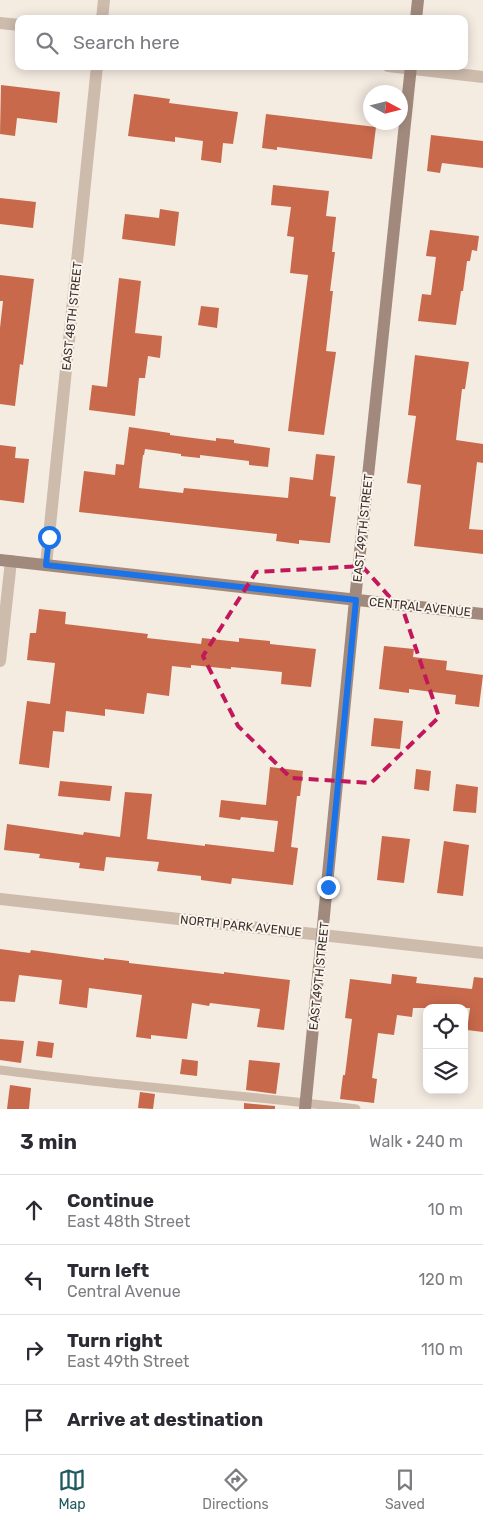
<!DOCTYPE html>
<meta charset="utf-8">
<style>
body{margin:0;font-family:Rubik,sans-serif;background:#f2f2f3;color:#2b2b33}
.controls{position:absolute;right:15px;bottom:15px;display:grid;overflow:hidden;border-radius:10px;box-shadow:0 2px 12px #0003}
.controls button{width:45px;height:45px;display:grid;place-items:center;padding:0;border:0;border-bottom:1px solid #e1e1e2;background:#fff;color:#2b2b33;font:25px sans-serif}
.compass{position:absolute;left:363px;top:85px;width:45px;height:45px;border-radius:50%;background:#fff;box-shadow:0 2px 12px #0003;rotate:97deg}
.stop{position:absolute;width:15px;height:15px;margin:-11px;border:4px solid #1a73e8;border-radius:50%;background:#fff}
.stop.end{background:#1a73e8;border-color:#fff;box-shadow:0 1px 5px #0008}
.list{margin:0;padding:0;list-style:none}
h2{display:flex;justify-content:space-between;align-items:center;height:65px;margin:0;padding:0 20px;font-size:21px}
h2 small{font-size:16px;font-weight:400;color:#7c7c81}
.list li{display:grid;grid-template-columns:32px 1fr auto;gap:15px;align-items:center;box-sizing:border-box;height:70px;padding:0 20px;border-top:1px solid #e1e1e2}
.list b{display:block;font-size:19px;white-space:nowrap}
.list p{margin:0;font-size:16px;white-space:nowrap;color:#7c7c81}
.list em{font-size:16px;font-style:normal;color:#7c7c81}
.icon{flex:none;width:28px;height:28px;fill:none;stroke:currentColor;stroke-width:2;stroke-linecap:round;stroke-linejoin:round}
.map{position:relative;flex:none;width:483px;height:1109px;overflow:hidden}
.search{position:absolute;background:#fff;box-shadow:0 2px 12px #0003;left:15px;right:15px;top:15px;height:55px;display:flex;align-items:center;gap:12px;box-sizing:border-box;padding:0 18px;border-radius:10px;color:#7c7c81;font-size:19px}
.sheet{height:345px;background:#fff}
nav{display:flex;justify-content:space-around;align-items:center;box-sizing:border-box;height:70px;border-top:1px solid #e1e1e2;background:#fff;font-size:14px;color:#7c7c81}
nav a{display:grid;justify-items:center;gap:2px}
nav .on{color:#1f5a5e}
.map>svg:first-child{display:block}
.building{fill:#c8694b}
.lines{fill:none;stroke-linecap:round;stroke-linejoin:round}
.lane{stroke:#cdbbac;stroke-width:9}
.street{stroke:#cdbbac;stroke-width:12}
.secondary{stroke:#a18a7d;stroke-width:12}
.route{stroke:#1a73e8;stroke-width:6}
.marked{fill:none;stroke:#c2185b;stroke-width:4;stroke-dasharray:10 6;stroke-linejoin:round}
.labels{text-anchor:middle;stroke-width:4;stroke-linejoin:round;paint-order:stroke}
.street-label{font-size:12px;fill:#3b302b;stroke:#fbf5ee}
</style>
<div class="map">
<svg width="483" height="1109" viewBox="0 0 483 1109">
<rect width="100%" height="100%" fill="#f4ebe1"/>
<path class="building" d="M1,85L60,92L57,123L17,118L15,136L0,134Z
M134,94L170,99L169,103L238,112L233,144L223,143L221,163L201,160L203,141L175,137V142L128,136Z
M266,114L376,127L372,159L277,147V150L262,148Z
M431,135L483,141V168L442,163L440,173L427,171Z
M273,185L329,191L326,216L336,217L332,252H335L330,291H333L326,351L336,352L324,435L288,431L308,275L290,273L294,237L287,236L291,207L271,205Z
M0,198L36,202L33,228L0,224Z
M160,209L179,212L175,246L122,239L125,214L159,218Z
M430,230L479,236L477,251L472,250L470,261H467L463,291H461L456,325L418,321L422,294L431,295L436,257L426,256Z
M0,275L34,279L23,365L20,364L15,406L0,404V328L3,301H0Z
M119,278L141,281L135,333L162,336L160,358L148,356L145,378H139L135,416L89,410L92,385L107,387Z
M201,306L219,308L217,328L198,325Z
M415,355L469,362L465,389H462L456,440L483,444V463L477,462L469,529L483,530V554L414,546L421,485L407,483L416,416L408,415Z
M129,427L170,433V435L216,441V438L234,440V443L270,448L268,467L249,465V461L200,455V458L181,456V454L145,449L144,455H143L139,488L183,493L184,488L288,498L290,477L313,480L316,454L335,456L330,496L336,497L330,543L299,540V544L276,541L277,534L79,512L84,471L115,475L116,464L124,465Z
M0,445L16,447L15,458L29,459L24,503L0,500Z
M39,609L66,612L65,624L148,634L147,638L201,644L202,638L239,642V638L270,641V644L316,649L311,687L281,684L282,672L231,667V669L191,665V668L172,666L169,696L147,693L144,714L105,709V716L66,711L64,732L53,731L49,768L19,764L27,701L50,704L55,663L27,660L30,633H36Z
M384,646L414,649L413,657L447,661L446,670L483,675L479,707L455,704L456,695L409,689V693L379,689Z
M374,718L403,721L400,749L371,746Z
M270,767L303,771L300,796H297L291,847L298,848L293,885L232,878L231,884L201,880V876L157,871L159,862L106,857L104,871L79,868L80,863L39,858L40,854L4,850L7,824L83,835L84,832L120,837L125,792L152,794L147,839L205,846V844L274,852L278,821L241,817L240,820L219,817L221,800L266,805Z
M416,769L431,771L429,791L414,789Z
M60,781L112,786L110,801L58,796Z
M456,784L478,787L476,813L453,811Z
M382,836L410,839L404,883L377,880Z
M444,841L469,845L463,896L437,893Z
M0,949L30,953L31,950L104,960V958L129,961V963L224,974V972L290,980L284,1030L257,1027L260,1009L210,1003L209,1006L192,1003L187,1039L151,1035V1039L136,1037L142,995L89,988L87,1008L59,1004L62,980L19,975L15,1002L0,1001Z
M392,974L417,977L416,983L472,989L474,977L483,978V1032L467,1030L470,1008H413L412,1017L397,1015L394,1035L378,1033L372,1078L377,1079L374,1103L340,1099L343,1075H345L352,1019L345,1018L350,979L391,984Z
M0,1039L24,1041L21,1063L0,1060Z
M38,1041L54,1043L52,1058L36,1056Z
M182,1059L198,1061L197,1076L180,1074Z
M249,1060L280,1063L276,1094L246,1090Z
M10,1085L31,1088L29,1109H7Z
M140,1092L155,1094L153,1109L138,1108Z
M244,1103L275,1106V1109H244Z"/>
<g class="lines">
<path class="lane" d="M0,1070C118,1086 237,1094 356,1109"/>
<path class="street" d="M102,19L104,0
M0,23L19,25
M388,66L483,77
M46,565L97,66
M0,661L11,561
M0,899L483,953"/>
<path class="secondary" d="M416,19L418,0
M0,560L483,614
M305,1109L355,600L411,66"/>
</g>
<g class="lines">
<path class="route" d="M49,537L46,565L356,600L328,887"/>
</g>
<path class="marked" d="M362,566L404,613L439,717L371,783L291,778L238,726L203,656L256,572Z"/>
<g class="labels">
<g class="street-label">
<text transform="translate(72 316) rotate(-84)" y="4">EAST 48TH STREET</text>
<text transform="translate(363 528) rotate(-84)" y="4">EAST 49TH STREET</text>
<text transform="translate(420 607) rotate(6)" y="4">CENTRAL AVENUE</text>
<text transform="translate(241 926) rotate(6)" y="4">NORTH PARK AVENUE</text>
<text transform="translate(319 976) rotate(-84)" y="4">EAST 49TH STREET</text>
</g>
</g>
</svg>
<div class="controls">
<button><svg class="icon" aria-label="locate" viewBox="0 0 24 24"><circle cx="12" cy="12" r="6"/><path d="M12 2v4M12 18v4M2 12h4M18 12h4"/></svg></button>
<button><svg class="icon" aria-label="layers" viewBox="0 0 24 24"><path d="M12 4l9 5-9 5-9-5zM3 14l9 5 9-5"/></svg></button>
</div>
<svg class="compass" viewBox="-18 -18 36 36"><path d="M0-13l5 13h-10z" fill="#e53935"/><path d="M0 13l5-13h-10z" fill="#7c7c81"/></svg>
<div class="stop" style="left:49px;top:537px"></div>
<div class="stop end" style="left:328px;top:887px"></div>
<div class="search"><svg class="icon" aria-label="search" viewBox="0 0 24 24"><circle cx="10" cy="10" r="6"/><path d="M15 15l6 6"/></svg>Search here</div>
</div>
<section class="sheet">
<h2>3 min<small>Walk · 240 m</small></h2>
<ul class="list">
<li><svg class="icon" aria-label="ahead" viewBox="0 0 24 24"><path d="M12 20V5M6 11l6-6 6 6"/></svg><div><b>Continue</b><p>East 48th Street</p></div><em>10 m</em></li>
<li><svg class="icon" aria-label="left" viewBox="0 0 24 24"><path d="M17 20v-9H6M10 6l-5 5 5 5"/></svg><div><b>Turn left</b><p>Central Avenue</p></div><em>120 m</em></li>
<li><svg class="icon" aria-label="right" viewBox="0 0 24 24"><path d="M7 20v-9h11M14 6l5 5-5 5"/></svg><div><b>Turn right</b><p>East 49th Street</p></div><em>110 m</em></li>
<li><svg class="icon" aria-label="arrive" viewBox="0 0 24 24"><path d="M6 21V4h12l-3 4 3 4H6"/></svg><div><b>Arrive at destination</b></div></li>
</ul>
</section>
<nav>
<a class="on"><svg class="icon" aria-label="map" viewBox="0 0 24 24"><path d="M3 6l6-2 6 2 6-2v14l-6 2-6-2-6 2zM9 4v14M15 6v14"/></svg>Map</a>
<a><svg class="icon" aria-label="directions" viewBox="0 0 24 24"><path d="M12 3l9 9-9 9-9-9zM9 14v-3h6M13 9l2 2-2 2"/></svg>Directions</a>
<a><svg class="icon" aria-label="saved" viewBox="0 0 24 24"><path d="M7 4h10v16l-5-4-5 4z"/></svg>Saved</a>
</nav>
